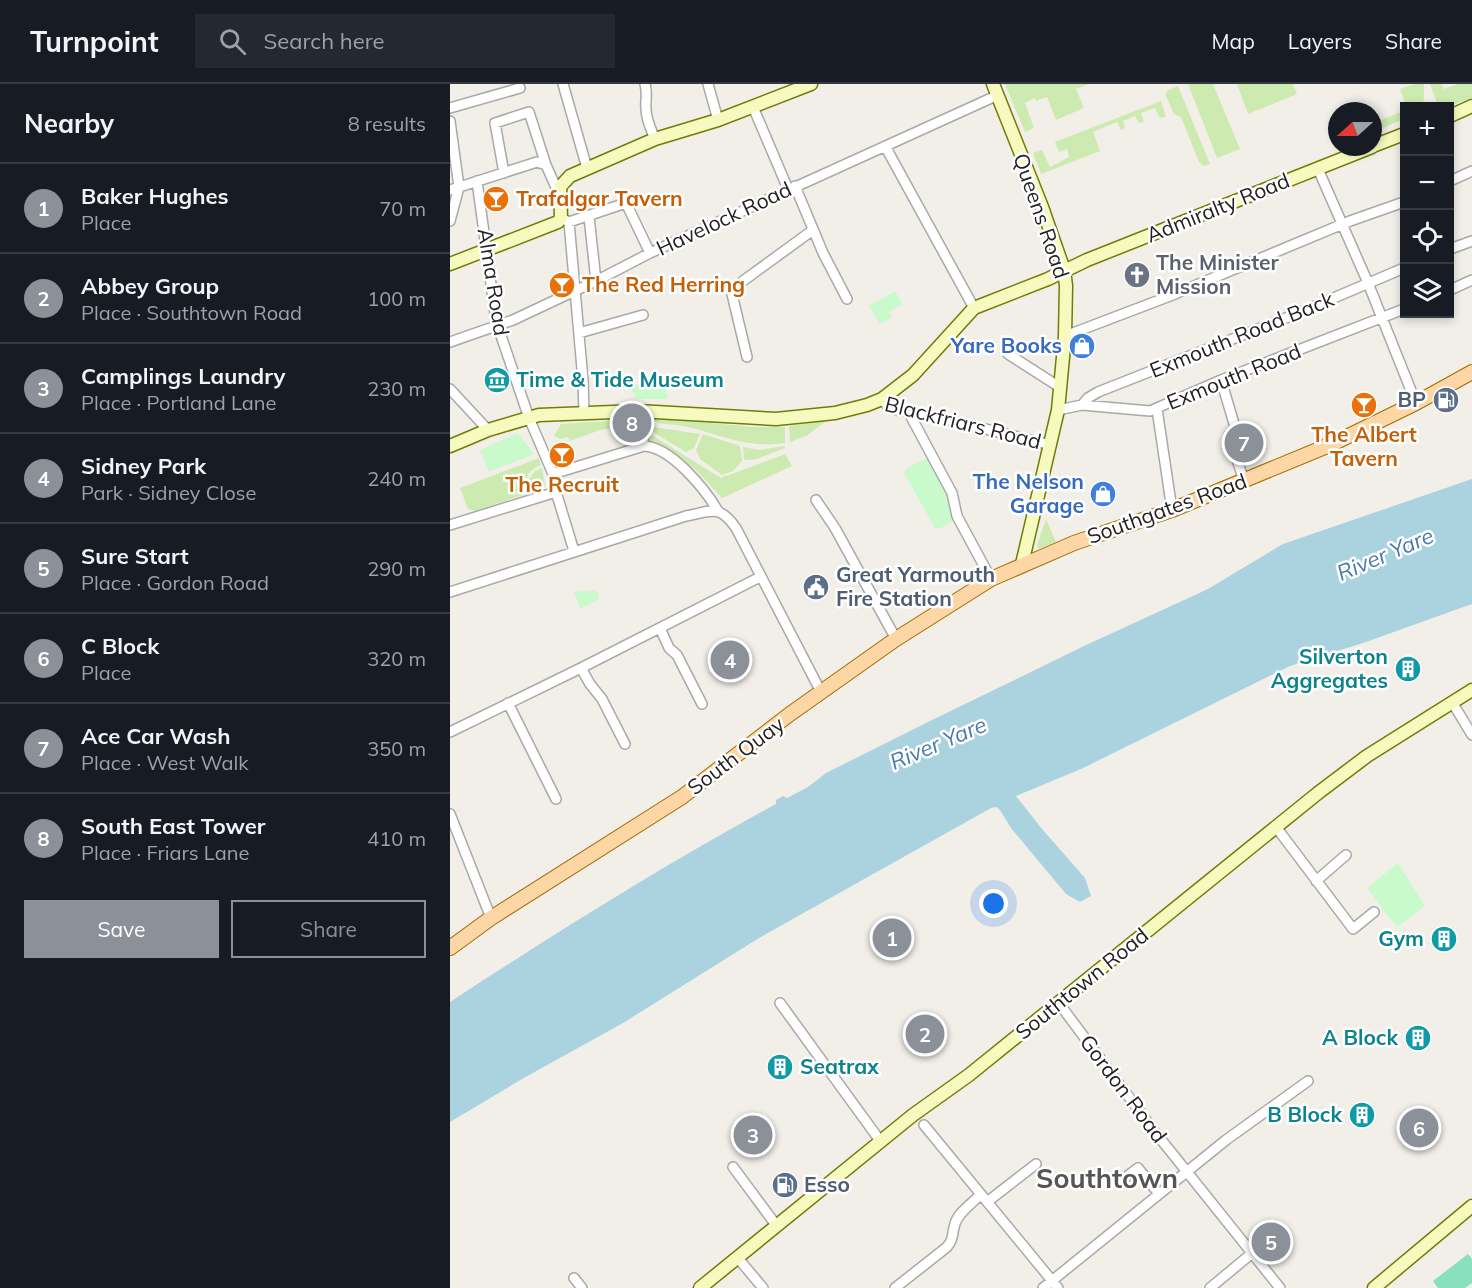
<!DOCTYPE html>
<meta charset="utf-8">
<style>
body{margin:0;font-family:Mulish,sans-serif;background:#242831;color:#f1f3f6}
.controls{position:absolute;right:18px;top:18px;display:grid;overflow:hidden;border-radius:0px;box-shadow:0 3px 9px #0003}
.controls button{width:54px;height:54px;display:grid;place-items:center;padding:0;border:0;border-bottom:2px solid #363941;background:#171b24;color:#f1f3f6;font:30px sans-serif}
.compass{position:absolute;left:878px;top:18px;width:54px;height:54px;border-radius:50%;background:#171b24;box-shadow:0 3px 9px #0003;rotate:249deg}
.you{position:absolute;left:544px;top:820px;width:21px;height:21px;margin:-15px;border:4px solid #fff;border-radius:50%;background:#1a73e8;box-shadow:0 0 0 9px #1a73e833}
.badge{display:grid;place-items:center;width:39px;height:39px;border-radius:50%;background:#8c9099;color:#fff;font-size:20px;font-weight:700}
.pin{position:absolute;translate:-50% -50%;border:3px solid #fff;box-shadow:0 2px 6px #0006}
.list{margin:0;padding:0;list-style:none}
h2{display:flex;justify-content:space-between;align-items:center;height:78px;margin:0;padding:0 24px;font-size:26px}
h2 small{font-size:20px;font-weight:400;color:#9ea1a6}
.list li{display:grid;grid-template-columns:39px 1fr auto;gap:18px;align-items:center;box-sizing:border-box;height:90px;padding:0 24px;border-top:2px solid #363941}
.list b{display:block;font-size:22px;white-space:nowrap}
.list p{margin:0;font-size:20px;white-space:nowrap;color:#9ea1a6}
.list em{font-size:20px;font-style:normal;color:#9ea1a6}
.actions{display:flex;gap:12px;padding:18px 24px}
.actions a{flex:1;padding:14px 0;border:2px solid #8c9099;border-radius:0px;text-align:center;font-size:21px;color:#8c9099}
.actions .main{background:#8c9099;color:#fff}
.icon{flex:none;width:33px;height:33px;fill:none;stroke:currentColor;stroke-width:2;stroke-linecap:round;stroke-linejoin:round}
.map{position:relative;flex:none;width:1022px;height:1204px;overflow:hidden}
header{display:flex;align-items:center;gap:36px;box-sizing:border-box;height:84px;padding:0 30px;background:#171b24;border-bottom:2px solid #363941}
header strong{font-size:28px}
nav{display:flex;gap:33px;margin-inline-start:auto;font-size:21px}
.search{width:420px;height:54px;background:#242831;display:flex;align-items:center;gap:15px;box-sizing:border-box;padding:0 21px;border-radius:0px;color:#9ea1a6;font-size:22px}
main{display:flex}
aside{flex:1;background:#171b24}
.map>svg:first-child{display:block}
.grass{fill:#cdebb0}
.park{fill:#c8facc}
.pitch{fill:#88e0be}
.water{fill:#aad3df}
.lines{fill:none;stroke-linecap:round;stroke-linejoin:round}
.street-casing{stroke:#a9a9a9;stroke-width:12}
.secondary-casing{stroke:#707d05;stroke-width:15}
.primary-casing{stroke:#a06b00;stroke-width:16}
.street{stroke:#fff;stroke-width:9}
.secondary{stroke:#f7fabf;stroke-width:12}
.primary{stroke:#fcd6a4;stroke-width:14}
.labels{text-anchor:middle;stroke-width:5;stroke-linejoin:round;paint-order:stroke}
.food-label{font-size:21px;font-weight:bold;fill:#c56008;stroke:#fff;text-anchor:start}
.street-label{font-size:21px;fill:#222;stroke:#fff}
.worship-label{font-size:21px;font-weight:bold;fill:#5b616d;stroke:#fff;text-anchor:start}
.shop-label{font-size:21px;font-weight:bold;fill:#366cbe;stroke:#fff;text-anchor:end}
.culture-label{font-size:21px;font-weight:bold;fill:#0d838f;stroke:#fff;text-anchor:end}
.service-label{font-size:21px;font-weight:bold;fill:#4e5e75;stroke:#fff;text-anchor:start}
.water-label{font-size:22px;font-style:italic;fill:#4a7aab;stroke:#fff}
.district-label{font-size:27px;font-weight:bold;fill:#555;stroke:#fff}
</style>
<header>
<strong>Turnpoint</strong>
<div class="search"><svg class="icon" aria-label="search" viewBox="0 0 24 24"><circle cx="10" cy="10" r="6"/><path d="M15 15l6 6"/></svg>Search here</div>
<nav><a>Map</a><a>Layers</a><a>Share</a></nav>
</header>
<main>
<aside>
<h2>Nearby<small>8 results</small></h2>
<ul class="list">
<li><span class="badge">1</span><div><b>Baker Hughes</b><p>Place</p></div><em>70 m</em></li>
<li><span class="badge">2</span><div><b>Abbey Group</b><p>Place · Southtown Road</p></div><em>100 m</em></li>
<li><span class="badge">3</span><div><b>Camplings Laundry</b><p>Place · Portland Lane</p></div><em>230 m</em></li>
<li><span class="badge">4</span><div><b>Sidney Park</b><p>Park · Sidney Close</p></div><em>240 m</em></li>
<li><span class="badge">5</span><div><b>Sure Start</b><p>Place · Gordon Road</p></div><em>290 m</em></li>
<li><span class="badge">6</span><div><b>C Block</b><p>Place</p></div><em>320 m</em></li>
<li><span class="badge">7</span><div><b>Ace Car Wash</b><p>Place · West Walk</p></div><em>350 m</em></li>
<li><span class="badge">8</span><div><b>South East Tower</b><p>Place · Friars Lane</p></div><em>410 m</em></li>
</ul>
<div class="actions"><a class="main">Save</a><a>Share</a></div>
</aside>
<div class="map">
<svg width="1022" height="1204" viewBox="0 0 1022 1204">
<rect width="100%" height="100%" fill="#f2efe9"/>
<path class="grass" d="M555,0H639L626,5L634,24L606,36L597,13L586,17L585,14L575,19L584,44L575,48Z
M738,0H763L790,65L767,74Z
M787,0H843L847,10L798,30Z
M965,0H974V16L970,22H956L950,5Z
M980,0H991L994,5L1008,0H1022V14L999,22H988Z
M728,2L760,80L754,82L749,78L731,33L724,30L715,10L718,6Z
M711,17L716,33L710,34L705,24L691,29L694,38L689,39L685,32L673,37L675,44L671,46L667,38L643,48L650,67L591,90L583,69L592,66L600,83L619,73L617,65L609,68L605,58Z
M954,27V35L923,48V39Z
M198,333L303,343H335V359C295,365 271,350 233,342C219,339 210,343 198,333Z
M175,336V342L150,346L120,357L118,353L111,355L104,352L111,340Z
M378,336L356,352L340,358L339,342Z
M204,343L250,350L244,364L236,368L200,346V344Z
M195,347L271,394L335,370L342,382L272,414L245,385L207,359L201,357L197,358Z
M253,350L290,362L292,377L283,387L272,391L250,375L246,366Z
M334,362L335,364L307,375L294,376L293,363L309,366Z
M89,374L91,381C77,386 74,396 76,410L25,427L18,425L10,404Z
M92,384L95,402L78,409V396L85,387Z
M596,435L606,458L588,465L587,461Z"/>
<path class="park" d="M445,207L452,220L439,228L442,233L430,240L419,222Z
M214,295L218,315H186L180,302Z
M68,349L84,370L39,388L30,366Z
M479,373C490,393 503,413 504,437L491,444H485L454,389L457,384Z
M143,506L148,509L149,515L130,525L124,508Z
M275,559L283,562L294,582L288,585L290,588L283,592L279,586L276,587L267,569L268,562Z
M948,779L975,822L947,843L917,804Z"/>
<path class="pitch" d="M1018,1170L1022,1175V1199L1015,1204H988L983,1197Z"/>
<path class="water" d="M1022,395V520L913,559L840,582L631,685L566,712L592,745L635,794L641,812L630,818L616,810L561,744L550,726L546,723L541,724L309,854L173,939L72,995L0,1038V918C107,848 214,781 326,720V716L333,712L337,714L358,703L376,689L478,638L634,562L758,505L833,460Z"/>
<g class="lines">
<defs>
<path id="street" d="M113,0L137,84
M195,0C198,13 195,14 196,25C196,36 201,45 205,55
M258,0L268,36
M303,23L338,105
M0,24L70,4
M0,37L9,103L0,137
M435,62L524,224
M868,85L918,199L966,319
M54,89L45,39L79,28L96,81
M27,97L46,237L79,334L103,390L106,408L124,467
M1000,97L1022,87
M345,102L373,169L397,215
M0,106L87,78L96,81L109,110
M139,133L146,197
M113,135L119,138L176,119L200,169
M119,138L133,296L134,328
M1000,165L1022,157
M1000,206L1022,196
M129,249L193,231
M615,252L720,212L900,137L954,118
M0,258L63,236L146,197L200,169L548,11
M558,270L611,304
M297,273L282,210L293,197L363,146
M771,296L785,343L779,351L794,397
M0,305L38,346
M432,315L437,321L447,326L478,331L601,361
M632,321L638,314L648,308L846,230L954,184
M707,325L722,426
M608,326L632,321L700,327L771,296L954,225
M188,327L194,362
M459,329L502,409L507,432L541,495
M103,390L194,362C221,363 255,405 268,427
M366,416L385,444L446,555
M0,441L106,408
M0,508L236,432C262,427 269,420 286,444L371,608
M210,544L219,564L227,571L252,620
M131,584L140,600L152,615L175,660
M1002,618L1022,651
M58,619L106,715
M0,648L131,584L310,493
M0,730L41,834
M826,743L903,845L924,828
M866,797L896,771
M608,918L705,1048L830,1204
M330,919L431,1058
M474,1041L608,1204
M283,1083L326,1141
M676,1093L688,1084L709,1110
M537,1118L586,1080
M287,1173L313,1204
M124,1194L132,1204
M445,1204L497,1163C505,1153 501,1151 505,1140C508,1128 523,1119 531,1110
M593,1204L776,1056L858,997
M760,1204L801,1170"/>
<path id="secondary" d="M543,0L592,123L614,186L616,202L615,252L608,326L572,480
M1000,32L1022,22
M923,62L954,50
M0,180L108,138L111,134L110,103L120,92L205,55L268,36L361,0
M0,362L38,346L89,331L188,327L326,335L385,329L417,321L432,315L463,291L524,224L598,195L637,176L922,63
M250,1204L463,1031L519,991L868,709L917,672L1022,606
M924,1204L1022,1122"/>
<path id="primary" d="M0,864L41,834L232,713L340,630L446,555L541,495L624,459L722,426L882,360L966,319L1022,288"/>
</defs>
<use href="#street" class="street-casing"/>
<use href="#secondary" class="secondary-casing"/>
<use href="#primary" class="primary-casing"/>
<use href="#street" class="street"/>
<use href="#secondary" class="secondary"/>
<use href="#primary" class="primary"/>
</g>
<defs>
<symbol id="bar-disc" viewBox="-11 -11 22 22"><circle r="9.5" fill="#e8710a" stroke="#fff"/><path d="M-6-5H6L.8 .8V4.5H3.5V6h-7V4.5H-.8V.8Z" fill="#fff"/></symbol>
<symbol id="church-disc" viewBox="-11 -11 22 22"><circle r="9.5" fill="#6b7280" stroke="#fff"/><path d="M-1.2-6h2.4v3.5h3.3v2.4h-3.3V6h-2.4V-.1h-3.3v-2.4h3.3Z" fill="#fff"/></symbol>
<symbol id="shop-disc" viewBox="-11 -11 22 22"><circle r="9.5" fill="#3f7fe0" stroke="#fff"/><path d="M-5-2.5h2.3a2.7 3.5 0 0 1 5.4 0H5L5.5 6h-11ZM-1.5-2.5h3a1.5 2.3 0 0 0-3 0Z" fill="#fff"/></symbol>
<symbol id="museum-disc" viewBox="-11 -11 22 22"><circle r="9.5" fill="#0f9aa8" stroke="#fff"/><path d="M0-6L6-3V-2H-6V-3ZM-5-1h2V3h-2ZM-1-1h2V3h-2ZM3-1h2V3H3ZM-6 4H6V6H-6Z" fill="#fff"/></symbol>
<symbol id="fuel-disc" viewBox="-11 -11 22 22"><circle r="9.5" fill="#5c6f8a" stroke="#fff"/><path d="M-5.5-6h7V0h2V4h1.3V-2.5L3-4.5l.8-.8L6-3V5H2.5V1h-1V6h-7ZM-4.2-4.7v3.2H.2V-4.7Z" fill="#fff"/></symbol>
<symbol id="civic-disc" viewBox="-11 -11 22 22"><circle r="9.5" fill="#5c6f8a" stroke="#fff"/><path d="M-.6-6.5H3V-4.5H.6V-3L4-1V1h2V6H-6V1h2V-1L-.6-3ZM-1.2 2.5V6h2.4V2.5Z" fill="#fff"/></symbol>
<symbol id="building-disc" viewBox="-11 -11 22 22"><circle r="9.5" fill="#0f9aa8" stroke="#fff"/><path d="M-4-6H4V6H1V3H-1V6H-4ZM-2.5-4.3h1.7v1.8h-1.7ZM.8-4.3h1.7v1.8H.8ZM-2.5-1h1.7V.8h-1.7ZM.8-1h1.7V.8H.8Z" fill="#fff"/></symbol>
</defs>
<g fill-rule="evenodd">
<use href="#bar-disc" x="31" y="100" width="30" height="30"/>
<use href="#church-disc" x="672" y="176" width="30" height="30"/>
<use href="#bar-disc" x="97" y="186" width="30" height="30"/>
<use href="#shop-disc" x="617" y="247" width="30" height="30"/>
<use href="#museum-disc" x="32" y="281" width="30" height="30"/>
<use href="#fuel-disc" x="981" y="301" width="30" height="30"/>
<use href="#bar-disc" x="899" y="306" width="30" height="30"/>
<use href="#bar-disc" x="97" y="356" width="30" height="30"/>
<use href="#shop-disc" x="638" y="395" width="30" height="30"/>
<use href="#civic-disc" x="351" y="488" width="30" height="30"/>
<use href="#building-disc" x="943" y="570" width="30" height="30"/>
<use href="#building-disc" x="979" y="840" width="30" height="30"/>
<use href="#building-disc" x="953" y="939" width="30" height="30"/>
<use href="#building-disc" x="315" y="968" width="30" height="30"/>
<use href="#building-disc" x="897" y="1016" width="30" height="30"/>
<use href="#fuel-disc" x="320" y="1086" width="30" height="30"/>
</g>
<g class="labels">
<g class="food-label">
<text x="66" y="122">Trafalgar Tavern</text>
<text x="132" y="208">The Red Herring</text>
<text x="914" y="358" text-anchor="middle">The Albert<tspan x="914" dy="24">Tavern</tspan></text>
<text x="112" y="408" text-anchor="middle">The Recruit</text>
</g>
<g class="street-label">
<text transform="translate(768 124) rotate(-22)" y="7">Admiralty Road</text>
<text transform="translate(591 132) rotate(71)" y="7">Queens Road</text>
<text transform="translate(274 135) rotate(-25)" y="7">Havelock Road</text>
<text transform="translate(43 198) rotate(81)" y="7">Alma Road</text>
<text transform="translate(792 251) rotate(-22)" y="7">Exmouth Road Back</text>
<text transform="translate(784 293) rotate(-22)" y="7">Exmouth Road</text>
<text transform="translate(513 339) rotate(14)" y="7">Blackfriars Road</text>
<text transform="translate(717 425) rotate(-20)" y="7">Southgates Road</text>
<text transform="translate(286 672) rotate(-37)" y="7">South Quay</text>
<text transform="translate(632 900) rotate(-39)" y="7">Southtown Road</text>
<text transform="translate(673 1005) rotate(53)" y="7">Gordon Road</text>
</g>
<g class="worship-label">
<text x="706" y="186">The Minister<tspan x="706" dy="24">Mission</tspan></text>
</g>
<g class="shop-label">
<text x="612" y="269">Yare Books</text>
<text x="634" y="405">The Nelson<tspan x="634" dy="24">Garage</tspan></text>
</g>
<g class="culture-label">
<text x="66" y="303" text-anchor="start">Time &amp; Tide Museum</text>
<text x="938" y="580">Silverton<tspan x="938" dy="24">Aggregates</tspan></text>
<text x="974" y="862">Gym</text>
<text x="948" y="961">A Block</text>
<text x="350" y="990" text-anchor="start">Seatrax</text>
<text x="892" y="1038">B Block</text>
</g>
<g class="service-label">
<text x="976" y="323" text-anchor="end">BP</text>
<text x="386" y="498">Great Yarmouth<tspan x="386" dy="24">Fire Station</tspan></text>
<text x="354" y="1108">Esso</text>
</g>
<g class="water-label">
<text transform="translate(935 470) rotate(-23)" y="8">River Yare</text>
<text transform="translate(488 659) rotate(-23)" y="8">River Yare</text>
</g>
<g class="district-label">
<text x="657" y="1104">Southtown</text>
</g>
</g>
</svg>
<div class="controls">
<button>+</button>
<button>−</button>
<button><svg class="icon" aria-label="locate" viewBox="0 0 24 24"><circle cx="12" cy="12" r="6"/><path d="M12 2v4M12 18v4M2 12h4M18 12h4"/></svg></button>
<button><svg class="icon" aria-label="layers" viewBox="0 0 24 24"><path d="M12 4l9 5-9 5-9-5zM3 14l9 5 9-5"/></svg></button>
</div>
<svg class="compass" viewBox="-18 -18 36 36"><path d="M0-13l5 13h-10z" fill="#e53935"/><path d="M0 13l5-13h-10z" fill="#9ea1a6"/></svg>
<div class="you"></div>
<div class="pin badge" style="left:442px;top:854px">1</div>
<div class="pin badge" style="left:475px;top:950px">2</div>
<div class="pin badge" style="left:303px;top:1051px">3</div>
<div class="pin badge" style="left:280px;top:576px">4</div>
<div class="pin badge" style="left:821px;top:1158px">5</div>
<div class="pin badge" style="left:969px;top:1044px">6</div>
<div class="pin badge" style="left:794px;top:359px">7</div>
<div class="pin badge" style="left:182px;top:339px">8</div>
</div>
</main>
